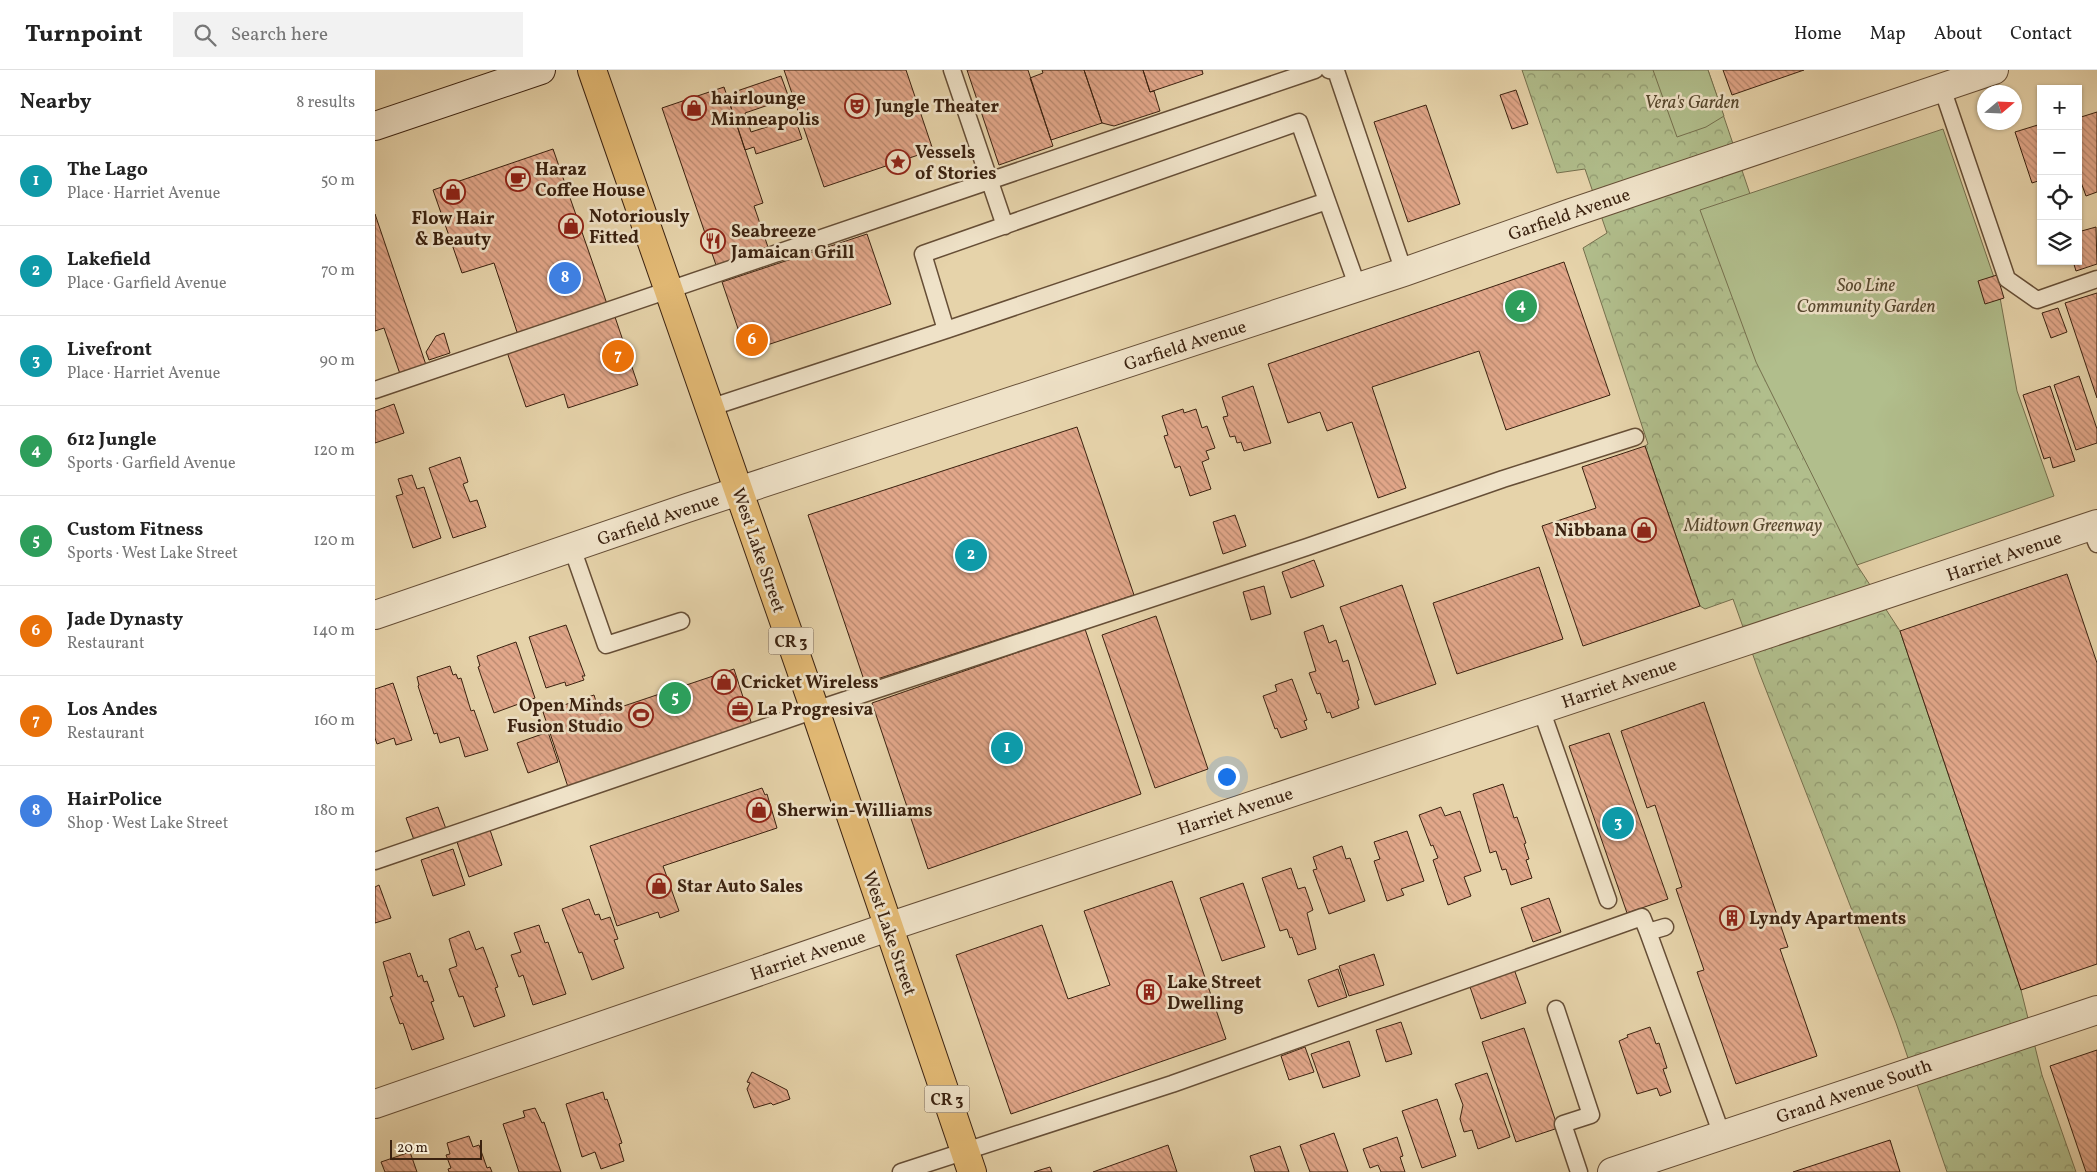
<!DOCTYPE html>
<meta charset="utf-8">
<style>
body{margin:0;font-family:Vollkorn,serif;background:#f2f2f2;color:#222}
.controls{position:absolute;right:15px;top:15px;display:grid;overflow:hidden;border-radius:0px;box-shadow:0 1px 4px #0004}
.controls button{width:45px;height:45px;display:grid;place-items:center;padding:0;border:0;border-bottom:1px solid #e0e0e0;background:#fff;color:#222;font:25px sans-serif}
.compass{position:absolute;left:1602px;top:15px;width:45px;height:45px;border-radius:50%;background:#fff;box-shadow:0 1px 4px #0004;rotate:71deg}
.scale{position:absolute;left:15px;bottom:12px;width:92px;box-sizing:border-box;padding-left:5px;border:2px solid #3b2210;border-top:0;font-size:14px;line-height:18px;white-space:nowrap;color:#3b2210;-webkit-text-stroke:4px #efe2c8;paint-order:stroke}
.you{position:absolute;left:851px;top:706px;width:18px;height:18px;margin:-12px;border:4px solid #fff;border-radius:50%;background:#1a73e8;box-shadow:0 0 0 8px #1a73e833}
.badge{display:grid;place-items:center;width:32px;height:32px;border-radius:50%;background:#8f2418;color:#fff;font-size:16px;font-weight:700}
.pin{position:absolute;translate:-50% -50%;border:2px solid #fff;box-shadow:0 1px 5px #0006}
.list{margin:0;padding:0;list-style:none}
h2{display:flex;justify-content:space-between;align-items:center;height:65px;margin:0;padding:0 20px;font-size:21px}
h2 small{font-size:16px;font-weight:400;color:#767676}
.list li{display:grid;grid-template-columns:32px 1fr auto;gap:15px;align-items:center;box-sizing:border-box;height:90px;padding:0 20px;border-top:1px solid #e0e0e0}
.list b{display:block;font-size:19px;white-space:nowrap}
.list p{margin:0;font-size:16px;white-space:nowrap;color:#767676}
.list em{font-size:16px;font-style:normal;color:#767676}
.icon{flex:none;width:28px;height:28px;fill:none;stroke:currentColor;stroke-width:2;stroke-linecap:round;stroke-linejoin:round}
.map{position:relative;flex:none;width:1722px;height:1102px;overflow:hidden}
header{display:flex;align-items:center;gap:30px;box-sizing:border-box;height:70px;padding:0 25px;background:#fff;border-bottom:1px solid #e0e0e0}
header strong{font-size:24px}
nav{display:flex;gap:28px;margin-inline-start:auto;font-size:18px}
.search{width:350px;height:45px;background:#f2f2f2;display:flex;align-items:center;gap:12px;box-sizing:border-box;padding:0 18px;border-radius:0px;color:#767676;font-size:19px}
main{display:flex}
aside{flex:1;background:#fff}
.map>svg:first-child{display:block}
.park{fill:url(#park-crowns);stroke:#76704e}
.garden{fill:#b1be8c;stroke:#76704e}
.building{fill:url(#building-back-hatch);stroke:#3b2210}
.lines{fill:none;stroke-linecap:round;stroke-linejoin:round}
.service-casing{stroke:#664e36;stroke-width:19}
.minor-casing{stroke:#664e36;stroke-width:30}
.secondary-casing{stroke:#3b2210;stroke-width:30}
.primary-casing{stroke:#3b2210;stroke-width:30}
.service{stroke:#efe2c8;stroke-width:16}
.minor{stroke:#efe2c8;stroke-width:28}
.secondary{stroke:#efe2c8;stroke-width:28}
.primary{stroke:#e3ba75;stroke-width:28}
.labels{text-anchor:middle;stroke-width:5;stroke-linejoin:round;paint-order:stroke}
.shield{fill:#efe2c8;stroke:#715c47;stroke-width:1}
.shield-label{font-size:16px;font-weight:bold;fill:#3b2210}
.poi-label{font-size:18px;font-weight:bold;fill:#3b2210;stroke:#efe2c8;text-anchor:start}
.park-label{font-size:18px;font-style:italic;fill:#58492f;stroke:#efe2c8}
.street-label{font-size:18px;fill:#3b2210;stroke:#efe2c8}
</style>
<header>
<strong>Turnpoint</strong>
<div class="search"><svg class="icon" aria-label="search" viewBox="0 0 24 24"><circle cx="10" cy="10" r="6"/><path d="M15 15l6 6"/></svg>Search here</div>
<nav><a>Home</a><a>Map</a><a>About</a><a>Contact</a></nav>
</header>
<main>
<aside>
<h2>Nearby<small>8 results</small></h2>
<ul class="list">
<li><span class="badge" style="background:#0f9aa8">1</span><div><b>The Lago</b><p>Place · Harriet Avenue</p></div><em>50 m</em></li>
<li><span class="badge" style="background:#0f9aa8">2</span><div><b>Lakefield</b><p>Place · Garfield Avenue</p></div><em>70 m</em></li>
<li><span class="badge" style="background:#0f9aa8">3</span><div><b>Livefront</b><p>Place · Harriet Avenue</p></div><em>90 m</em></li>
<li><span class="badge" style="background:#2e9e5b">4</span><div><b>612 Jungle</b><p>Sports · Garfield Avenue</p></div><em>120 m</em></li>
<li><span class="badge" style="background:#2e9e5b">5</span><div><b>Custom Fitness</b><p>Sports · West Lake Street</p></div><em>120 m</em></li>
<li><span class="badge" style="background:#e8710a">6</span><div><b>Jade Dynasty</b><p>Restaurant</p></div><em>140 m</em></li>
<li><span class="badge" style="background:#e8710a">7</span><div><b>Los Andes</b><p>Restaurant</p></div><em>160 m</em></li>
<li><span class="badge" style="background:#3f7fe0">8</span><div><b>HairPolice</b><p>Shop · West Lake Street</p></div><em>180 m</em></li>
</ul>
</aside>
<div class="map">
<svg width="1722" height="1102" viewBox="0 0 1722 1102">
<defs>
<pattern id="park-crowns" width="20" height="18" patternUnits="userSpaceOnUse" patternTransform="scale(1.25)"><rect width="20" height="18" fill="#b1be8c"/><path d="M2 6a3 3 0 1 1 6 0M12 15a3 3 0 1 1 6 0" fill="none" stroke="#919a71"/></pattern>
<pattern id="building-back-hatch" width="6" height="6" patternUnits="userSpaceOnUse" patternTransform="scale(1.25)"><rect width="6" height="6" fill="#e2a78a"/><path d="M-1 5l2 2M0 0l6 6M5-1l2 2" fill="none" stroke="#b8886f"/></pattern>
</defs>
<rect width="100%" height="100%" fill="#e6d3aa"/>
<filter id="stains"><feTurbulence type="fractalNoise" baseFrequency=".004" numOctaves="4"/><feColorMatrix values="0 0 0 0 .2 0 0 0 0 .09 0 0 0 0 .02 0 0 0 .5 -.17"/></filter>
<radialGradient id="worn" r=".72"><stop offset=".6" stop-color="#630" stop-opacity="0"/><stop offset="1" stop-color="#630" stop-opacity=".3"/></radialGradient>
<path class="park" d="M1147,0H1333L1375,124L1326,141L1482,495L1525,561L1646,920L1667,1005L1701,1102H1572L1521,953L1384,602L1358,529L1330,539L1325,536L1270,376L1273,374L1208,178L1232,163L1210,99L1182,103Z"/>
<path class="garden" d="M1278,0H1333L1349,46L1331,57L1302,67Z
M1568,59L1624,222L1642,321L1679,426L1482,495L1381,292L1325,140Z"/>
<path class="building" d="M409,0H531L558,80L449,117Z
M592,0H653L678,76L624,95Z
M667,0H709L727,53L676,70L655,8L668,3Z
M709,0H768L775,22L779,21L785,41L739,56L727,53Z
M768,0H827L828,4L775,22Z
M1348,0H1429L1357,25Z
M406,6L414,28L370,43L376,62L420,48L427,69L381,84L379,77L370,80L355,34L362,32L359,22Z
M349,17L388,133L379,136L394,180L342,198L287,38Z
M1141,20L1153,54L1137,59L1125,25Z
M1051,35L1085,134L1033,152L999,52Z
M1722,42V122L1711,126L1703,104V48Z
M1666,54V110L1657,113L1640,62Z
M178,79L232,234L143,265L119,193L87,203L58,120Z
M0,144L51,295L25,304L9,258L0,261Z
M1721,157L1722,194L1701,201L1698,191H1703V162Z
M492,164L516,234L371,282L347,212Z
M1189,192L1235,325L1131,360L1104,281L997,317L1031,418L1003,428L977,352L952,361L945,342L913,353L893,294Z
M1622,205L1629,228L1610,234L1603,211Z
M1722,223V328L1690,233Z
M1683,238L1692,262L1676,268L1667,243Z
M240,247L263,315L193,338L189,324L151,337L132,282Z
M69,263L75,283L54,290L51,282L61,266Z
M1704,306L1722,359V373L1701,380L1679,315Z
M878,316L896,373L869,381L866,372L862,373L860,366L855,367L848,347L853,346L847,327Z
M1675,316L1700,391L1678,398L1675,387L1669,389L1648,325Z
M19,334L29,363L0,373V341Z
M808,339L809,343L821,339L827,358L832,356L840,378L831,381L834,389L827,392L836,419L815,426L805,396L800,398L789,366L793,365L787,346Z
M702,357L759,525L490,613L433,445Z
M1270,376L1325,536L1208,576L1167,456L1221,438L1207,397Z
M85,387L93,412L88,414L95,432L102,430L111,457L78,468L54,398Z
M37,405L42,419L49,417L66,468L38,478L21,426L28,424L23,409Z
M860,445L871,476L848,484L838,452Z
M939,490L949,516L916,528L907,502Z
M1164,497L1188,569L1082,604L1058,533Z
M1692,504L1722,593V894L1646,920L1525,561Z
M1027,515L1061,614L1000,635L965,537Z
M889,516L896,544L876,550L868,522Z
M781,546L833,699L780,718L727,565Z
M191,555L210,606H207L209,610L191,616L190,612L171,618L154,567Z
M948,555L954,573L961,570L968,592L973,590L984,630L982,631L984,638L957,648L955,642L952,643L945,623L942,624L934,603L941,601L929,562Z
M710,559L766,724L553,799L497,633Z
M141,572L160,628L119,643L103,597L105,596L102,586Z
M75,596L78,605L81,604L83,609L86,608L96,641L99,640L113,680L90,687L84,667L65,673L62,663L59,664L43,616L44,615L42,607Z
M359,599L377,655L193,717L168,642L219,625L225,644Z
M917,609L932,650L929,651L932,659L906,668L902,658L900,659L888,626L902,621L900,615Z
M18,613L37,670L21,675L19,668L2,674L0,668V619Z
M1329,632L1413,877L1405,879L1442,986L1361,1014L1322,902L1329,900L1301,819L1307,817L1280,735L1272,738L1246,661Z
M173,662L183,692L153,703L142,673Z
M1234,663L1293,829L1252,843L1194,676Z
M1128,714L1139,748L1142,747L1151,773L1149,774L1154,789L1151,790L1157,808L1136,815L1131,799L1127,800L1121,781L1115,783L1098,724Z
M387,718L390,725L392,724L402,758L288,796L304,841L285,848L283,842L242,856L215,776Z
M63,737L71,759L39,770L31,748Z
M1066,737L1070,746L1085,741L1106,801L1089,807L1096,826L1073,835L1058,790L1063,788L1058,775L1056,776L1044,745Z
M115,760L127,795L94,807L82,772Z
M1032,761L1049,811L1026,819L1029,825L1012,831L999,791L1005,789L999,772Z
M967,776L971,789L975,788L990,831L954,844L938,800L942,799L938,787Z
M78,779L90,815L58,826L46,790Z
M916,798L923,819L930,817L938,840L932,843L941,879L923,885L917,867L915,868L912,859L905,861L887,808Z
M797,811L851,969L636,1044L581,885L667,855L693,929L735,915L709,841Z
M868,813L890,877L847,891L825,828Z
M4,815L16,848L0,853V817Z
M1174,828L1186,862L1158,872L1146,838Z
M214,829L220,845L224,844L226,850L235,847L243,869L239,870L249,898L217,910L207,882L204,883L187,839Z
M164,855L170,873L173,872L191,924L158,935L148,905L144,907L136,885L146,882L139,863Z
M94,861L101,880L108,877L123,917L120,918L130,946L99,957L88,926L84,927L74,899L82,896L74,869Z
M35,883L43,907L47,905L49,912L52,911L59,931L56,932L69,969L37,980L28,953L25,954L15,927L18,926L8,892Z
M999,884L1009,915L974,926L964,896Z
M963,899L972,927L943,937L933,910Z
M1139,899L1151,933L1106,949L1094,914Z
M1026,952L1037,984L1011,992L1001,960Z
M1275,957L1281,974L1284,973L1292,998L1288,999L1296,1022L1285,1026L1282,1018L1262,1024L1244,971L1253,967L1252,965Z
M1149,958L1183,1058L1141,1072L1107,972Z
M974,971L985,1006L948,1018L936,984Z
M930,977L939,1002L914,1010L906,986Z
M1722,980V1102H1711L1675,996Z
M377,1002L412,1020L415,1029L398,1035L396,1033L379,1038L372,1019L375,1013L372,1012Z
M1112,1003L1135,1067L1103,1079L1097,1060L1089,1062L1085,1049L1088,1035L1080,1014Z
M228,1022L230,1030L232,1029L247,1073L244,1074L249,1091L226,1099L220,1082L207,1087L191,1034Z
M1062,1029L1081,1086L1047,1098L1027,1041Z
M160,1038L167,1053L169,1052L186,1102H144L128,1054L150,1047L148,1041Z
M959,1063L973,1102H935L925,1075Z
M94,1066L98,1077L104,1075L112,1098L115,1097L117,1102H74L73,1099L76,1098L71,1085L75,1084L72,1073Z
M1022,1067L1028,1086L1025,1087L1030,1102H1006L1003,1095L995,1098L988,1079Z
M1515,1070L1525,1102H1418Z
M793,1075L802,1102H718Z
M905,1076L914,1102H880L875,1086Z
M35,1082L42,1102H10L6,1092Z
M675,1097L677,1102H659L665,1100Z"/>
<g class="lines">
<defs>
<path id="service" d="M577,0L630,156
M954,0L961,1L1029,202
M1567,18L1632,209L1662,230L1722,209
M952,131L571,260L548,184L924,52L983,218
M0,320L940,0
M334,338L571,260
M1715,457L1722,474
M197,478L231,575L306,551
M1166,639L1233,830
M0,791L440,640L932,477L1128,409L1260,367
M1273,862L1347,1065
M1181,939L1216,1045L1188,1054L1204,1102
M526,1102L797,1014L1267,847L1273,862L1290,857"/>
<path id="minor" d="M0,545L312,438L1029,202L1196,143L1619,0
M0,1034L513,857L1722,454
M1237,1102L1722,940"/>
<path id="secondary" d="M0,56L166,0"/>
<path id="primary" d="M217,0L440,640L597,1102"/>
</defs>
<use href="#service" class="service-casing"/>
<use href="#minor" class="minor-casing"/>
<use href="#secondary" class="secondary-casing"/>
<use href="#primary" class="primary-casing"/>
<use href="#service" class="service"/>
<use href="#minor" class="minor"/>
<use href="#secondary" class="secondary"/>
<use href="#primary" class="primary"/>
</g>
<defs>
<symbol id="theatre-ring" viewBox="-11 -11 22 22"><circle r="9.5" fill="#efe2c8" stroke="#8f2418" stroke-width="1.5"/><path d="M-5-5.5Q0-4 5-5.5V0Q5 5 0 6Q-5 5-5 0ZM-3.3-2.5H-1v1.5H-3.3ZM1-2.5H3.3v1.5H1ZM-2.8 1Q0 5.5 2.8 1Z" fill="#8f2418"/></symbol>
<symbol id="shop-ring" viewBox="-11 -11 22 22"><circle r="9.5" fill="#efe2c8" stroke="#8f2418" stroke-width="1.5"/><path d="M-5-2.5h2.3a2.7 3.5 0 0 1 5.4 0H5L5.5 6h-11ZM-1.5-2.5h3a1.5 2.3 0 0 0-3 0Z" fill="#8f2418"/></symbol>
<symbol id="sight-ring" viewBox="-11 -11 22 22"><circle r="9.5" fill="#efe2c8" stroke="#8f2418" stroke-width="1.5"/><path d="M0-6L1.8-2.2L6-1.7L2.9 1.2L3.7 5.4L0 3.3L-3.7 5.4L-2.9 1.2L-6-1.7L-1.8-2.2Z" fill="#8f2418"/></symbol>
<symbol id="cafe-ring" viewBox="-11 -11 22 22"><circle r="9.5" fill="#efe2c8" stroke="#8f2418" stroke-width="1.5"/><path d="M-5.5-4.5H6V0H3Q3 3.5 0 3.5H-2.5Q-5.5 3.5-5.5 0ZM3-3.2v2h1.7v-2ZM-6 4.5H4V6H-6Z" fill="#8f2418"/></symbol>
<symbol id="restaurant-ring" viewBox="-11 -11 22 22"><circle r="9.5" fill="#efe2c8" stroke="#8f2418" stroke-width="1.5"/><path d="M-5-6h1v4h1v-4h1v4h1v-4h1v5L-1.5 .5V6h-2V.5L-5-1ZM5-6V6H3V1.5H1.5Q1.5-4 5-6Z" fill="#8f2418"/></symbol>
<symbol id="office-ring" viewBox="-11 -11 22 22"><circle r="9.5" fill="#efe2c8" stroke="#8f2418" stroke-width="1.5"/><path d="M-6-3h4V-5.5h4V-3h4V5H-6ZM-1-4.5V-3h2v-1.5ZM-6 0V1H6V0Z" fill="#8f2418"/></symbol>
<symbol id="stadium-ring" viewBox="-11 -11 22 22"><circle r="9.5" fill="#efe2c8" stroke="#8f2418" stroke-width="1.5"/><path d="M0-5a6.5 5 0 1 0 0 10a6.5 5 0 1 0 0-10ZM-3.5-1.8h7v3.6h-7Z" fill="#8f2418"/></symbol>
<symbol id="building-ring" viewBox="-11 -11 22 22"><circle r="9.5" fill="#efe2c8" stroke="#8f2418" stroke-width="1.5"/><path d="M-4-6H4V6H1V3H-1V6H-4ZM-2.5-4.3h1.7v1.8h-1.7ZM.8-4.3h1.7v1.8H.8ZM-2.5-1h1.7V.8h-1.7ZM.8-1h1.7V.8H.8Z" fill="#8f2418"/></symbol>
</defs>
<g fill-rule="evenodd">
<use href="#theatre-ring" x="468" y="22" width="28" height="28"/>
<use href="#shop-ring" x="305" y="24" width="28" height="28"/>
<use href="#sight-ring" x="509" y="78" width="28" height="28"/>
<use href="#cafe-ring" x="129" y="95" width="28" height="28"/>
<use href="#shop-ring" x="64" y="108" width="28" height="28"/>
<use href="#shop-ring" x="182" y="142" width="28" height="28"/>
<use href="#restaurant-ring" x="324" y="157" width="28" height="28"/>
<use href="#shop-ring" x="1255" y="446" width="28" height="28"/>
<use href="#shop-ring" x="335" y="598" width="28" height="28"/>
<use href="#office-ring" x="351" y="625" width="28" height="28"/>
<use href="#stadium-ring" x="252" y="631" width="28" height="28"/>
<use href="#shop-ring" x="370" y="726" width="28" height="28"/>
<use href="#shop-ring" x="270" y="802" width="28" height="28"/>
<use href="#building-ring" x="1343" y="834" width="28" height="28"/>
<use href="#building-ring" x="760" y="908" width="28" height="28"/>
</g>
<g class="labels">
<g class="shield">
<rect x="393.5" y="557.5" width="45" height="27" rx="4"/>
<rect x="549.5" y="1015.5" width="45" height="27" rx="4"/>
</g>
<g class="shield-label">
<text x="416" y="577">CR 3</text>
<text x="572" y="1035">CR 3</text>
</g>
<g class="poi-label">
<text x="336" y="34">hairlounge<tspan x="336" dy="21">Minneapolis</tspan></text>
<text x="500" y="42">Jungle Theater</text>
<text x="540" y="88">Vessels<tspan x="540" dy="21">of Stories</tspan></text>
<text x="160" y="105">Haraz<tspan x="160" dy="21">Coffee House</tspan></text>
<text x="214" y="152">Notoriously<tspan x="214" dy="21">Fitted</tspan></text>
<text x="78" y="154" text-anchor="middle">Flow Hair<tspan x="78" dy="21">&amp; Beauty</tspan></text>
<text x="356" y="167">Seabreeze<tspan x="356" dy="21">Jamaican Grill</tspan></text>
<text x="1252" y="466" text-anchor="end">Nibbana</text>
<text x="366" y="618">Cricket Wireless</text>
<text x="248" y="641" text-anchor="end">Open Minds<tspan x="248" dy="21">Fusion Studio</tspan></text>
<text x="382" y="645">La Progresiva</text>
<text x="402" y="746">Sherwin-Williams</text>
<text x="302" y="822">Star Auto Sales</text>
<text x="1374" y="854">Lyndy Apartments</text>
<text x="792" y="918">Lake Street<tspan x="792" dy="21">Dwelling</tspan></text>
</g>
<g class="park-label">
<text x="1317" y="38">Vera's Garden</text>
<text x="1491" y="221">Soo Line<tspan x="1491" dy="21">Community Garden</tspan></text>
<text x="1378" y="461">Midtown Greenway</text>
</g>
<g class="street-label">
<text transform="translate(1194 144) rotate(-19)" y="6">Garfield Avenue</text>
<text transform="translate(810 275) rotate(-18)" y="6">Garfield Avenue</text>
<text transform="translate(283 449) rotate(-19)" y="6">Garfield Avenue</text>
<text transform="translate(384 480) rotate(71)" y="6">West Lake Street</text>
<text transform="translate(1629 486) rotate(-19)" y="6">Harriet Avenue</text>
<text transform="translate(1244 613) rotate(-19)" y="6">Harriet Avenue</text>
<text transform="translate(860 741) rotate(-18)" y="6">Harriet Avenue</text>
<text transform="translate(515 863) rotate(71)" y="6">West Lake Street</text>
<text transform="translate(433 885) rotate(-19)" y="6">Harriet Avenue</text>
<text transform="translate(1479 1021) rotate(-19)" y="6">Grand Avenue South</text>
</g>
</g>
<rect width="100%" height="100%" filter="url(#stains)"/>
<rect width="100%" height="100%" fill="url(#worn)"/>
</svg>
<div class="controls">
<button>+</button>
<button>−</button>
<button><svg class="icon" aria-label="locate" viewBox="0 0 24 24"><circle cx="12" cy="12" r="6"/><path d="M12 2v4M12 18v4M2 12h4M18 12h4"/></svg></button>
<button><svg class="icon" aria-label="layers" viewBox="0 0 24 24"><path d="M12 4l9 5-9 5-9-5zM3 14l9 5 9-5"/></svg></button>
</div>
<svg class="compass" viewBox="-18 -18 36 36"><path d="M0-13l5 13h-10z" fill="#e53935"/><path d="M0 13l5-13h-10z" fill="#767676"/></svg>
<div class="scale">20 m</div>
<div class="you"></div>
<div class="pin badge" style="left:632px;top:678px;background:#0f9aa8">1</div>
<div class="pin badge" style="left:596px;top:485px;background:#0f9aa8">2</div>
<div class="pin badge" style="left:1243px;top:753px;background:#0f9aa8">3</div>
<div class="pin badge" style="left:1146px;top:236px;background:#2e9e5b">4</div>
<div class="pin badge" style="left:300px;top:628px;background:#2e9e5b">5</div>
<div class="pin badge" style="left:377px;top:270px;background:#e8710a">6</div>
<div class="pin badge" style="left:243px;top:286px;background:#e8710a">7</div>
<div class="pin badge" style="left:190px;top:208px;background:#3f7fe0">8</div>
</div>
</main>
